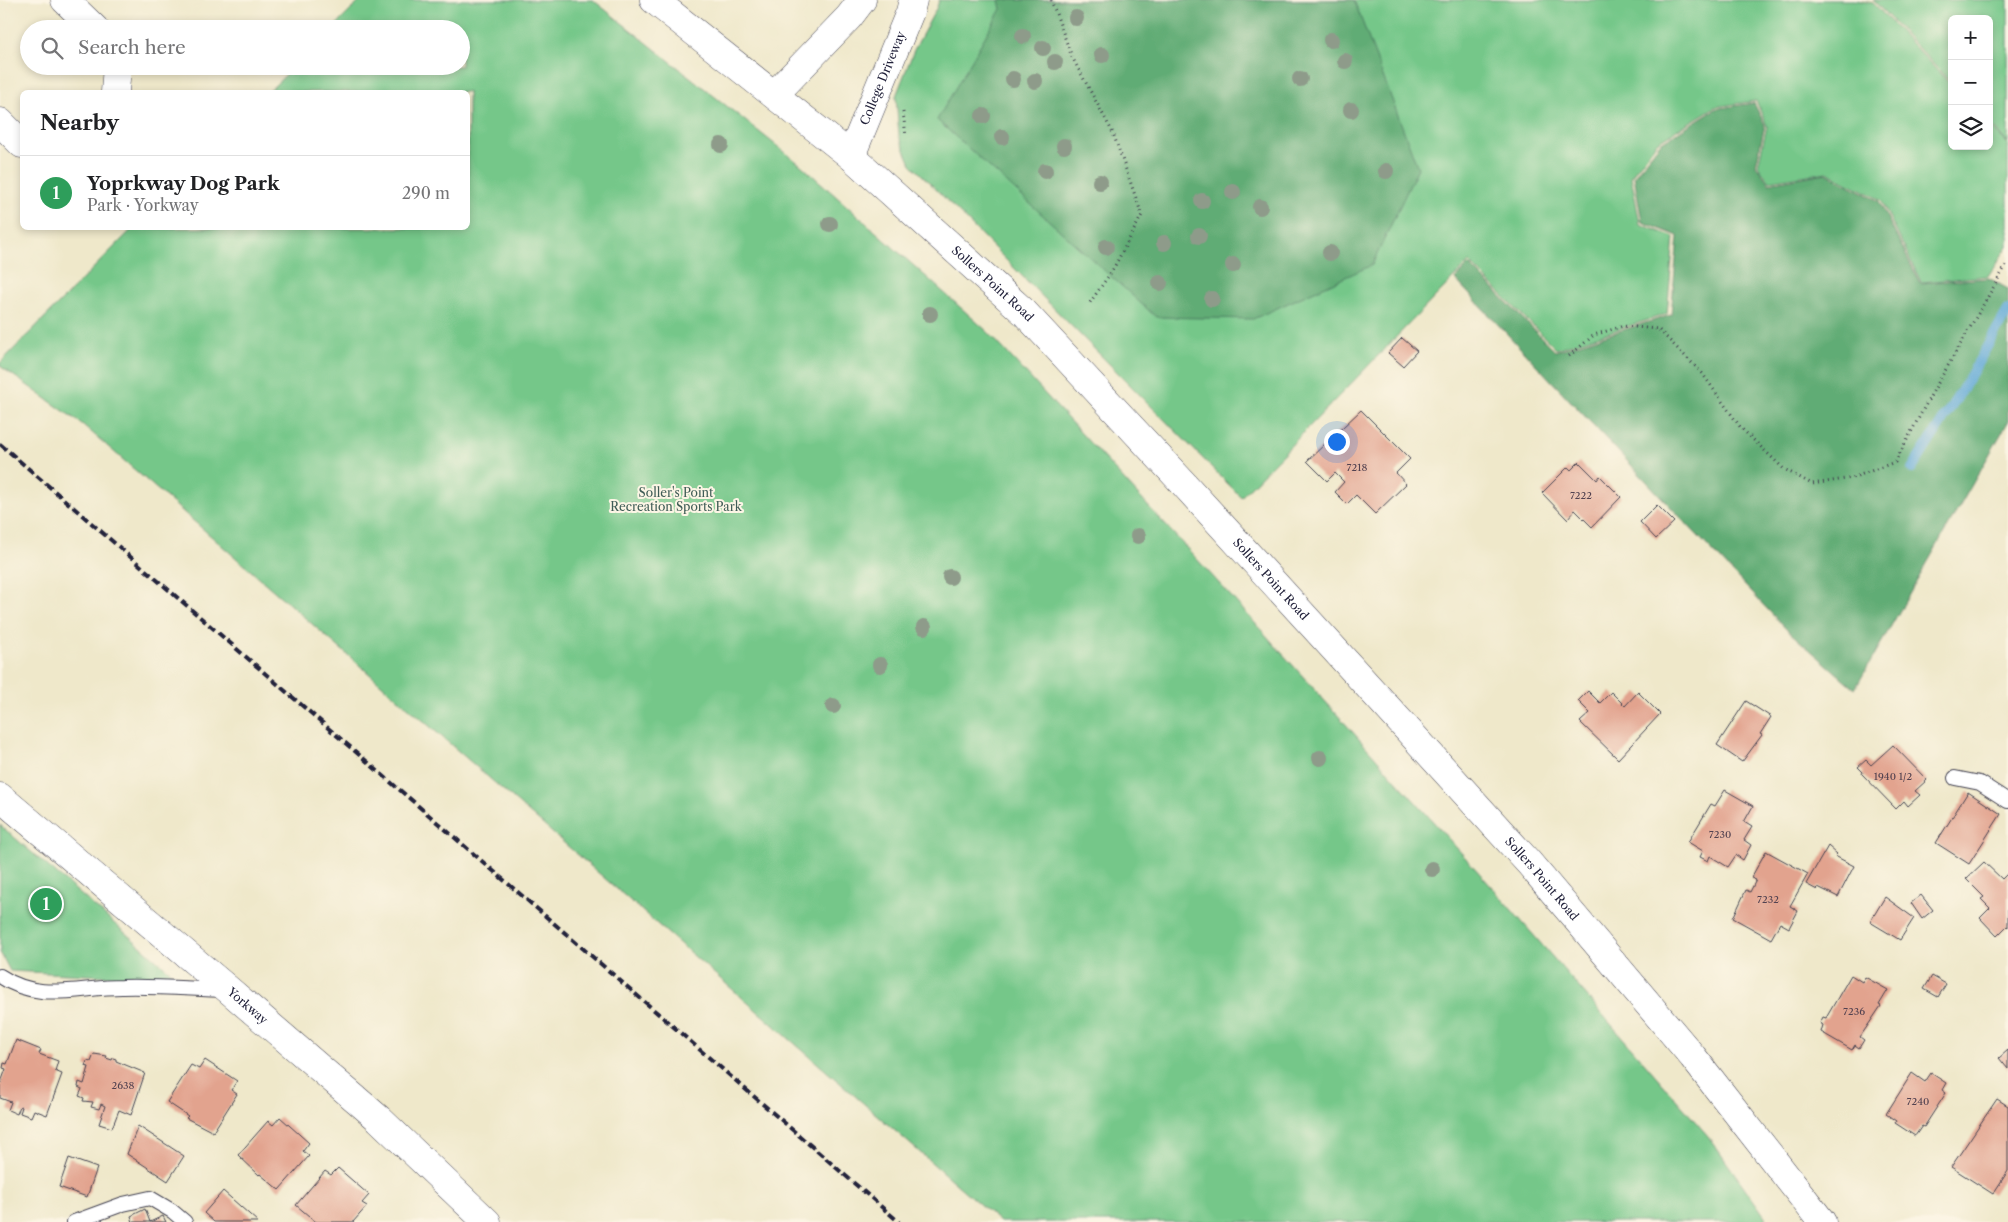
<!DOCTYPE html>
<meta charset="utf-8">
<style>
body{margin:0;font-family:"Libre Caslon Text",serif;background:#f2f2f2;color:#202124}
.controls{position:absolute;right:15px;top:15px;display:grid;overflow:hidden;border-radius:8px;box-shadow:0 2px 8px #0003}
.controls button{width:45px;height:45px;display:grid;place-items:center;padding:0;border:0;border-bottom:1px solid #e0e0e0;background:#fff;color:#202124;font:25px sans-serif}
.you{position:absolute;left:1336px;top:441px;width:18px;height:18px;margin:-12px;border:4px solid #fff;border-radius:50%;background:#1a73e8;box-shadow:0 0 0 8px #1a73e833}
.badge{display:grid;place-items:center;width:32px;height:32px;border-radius:50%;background:#1a73e8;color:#fff;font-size:16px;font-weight:700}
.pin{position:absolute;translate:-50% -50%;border:2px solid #fff;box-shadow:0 1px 5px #0006}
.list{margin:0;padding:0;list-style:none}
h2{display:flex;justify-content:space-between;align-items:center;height:65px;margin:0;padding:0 20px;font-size:21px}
h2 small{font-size:16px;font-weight:400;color:#757577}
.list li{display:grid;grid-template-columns:32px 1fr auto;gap:15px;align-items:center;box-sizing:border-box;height:75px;padding:0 20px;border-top:1px solid #e0e0e0}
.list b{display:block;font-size:19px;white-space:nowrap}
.list p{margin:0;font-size:16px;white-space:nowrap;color:#757577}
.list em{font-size:16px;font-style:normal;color:#757577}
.icon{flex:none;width:28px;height:28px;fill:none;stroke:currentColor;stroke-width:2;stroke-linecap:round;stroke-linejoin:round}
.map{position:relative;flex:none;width:2008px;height:1222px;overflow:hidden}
.search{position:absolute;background:#fff;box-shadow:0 2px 8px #0003;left:20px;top:20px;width:450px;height:55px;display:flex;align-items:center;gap:12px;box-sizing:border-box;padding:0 18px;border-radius:28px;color:#757577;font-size:19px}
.panel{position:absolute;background:#fff;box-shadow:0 2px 8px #0003;left:20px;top:90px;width:450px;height:140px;border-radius:8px}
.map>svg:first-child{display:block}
.green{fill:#75c789;stroke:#4c7462}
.forest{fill:#60ac75;stroke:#416758}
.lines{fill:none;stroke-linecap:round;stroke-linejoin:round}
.stream{stroke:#60a9d7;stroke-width:10}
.building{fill:#e2a38e}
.service-casing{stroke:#414050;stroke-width:16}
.minor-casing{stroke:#414050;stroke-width:29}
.tertiary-casing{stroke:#414050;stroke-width:29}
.path{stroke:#414050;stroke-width:3;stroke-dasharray:1 4;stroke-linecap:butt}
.service{stroke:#fff;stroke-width:14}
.minor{stroke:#fff;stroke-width:28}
.tertiary{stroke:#fff;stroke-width:28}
.rail{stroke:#22223b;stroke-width:4;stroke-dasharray:8 4;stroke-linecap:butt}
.tree{fill:#8e9b8a}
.labels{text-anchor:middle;stroke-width:4;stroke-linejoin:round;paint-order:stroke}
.number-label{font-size:10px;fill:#524250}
.street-label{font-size:12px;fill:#22223b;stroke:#fcf5e5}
.park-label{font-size:12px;fill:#3f5c56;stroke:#fcf5e5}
</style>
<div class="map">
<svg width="2008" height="1222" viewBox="0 0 2008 1222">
<rect width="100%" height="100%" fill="#fcf5e5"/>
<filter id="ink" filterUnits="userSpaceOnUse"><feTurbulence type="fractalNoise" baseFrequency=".02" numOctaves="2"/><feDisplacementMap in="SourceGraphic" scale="10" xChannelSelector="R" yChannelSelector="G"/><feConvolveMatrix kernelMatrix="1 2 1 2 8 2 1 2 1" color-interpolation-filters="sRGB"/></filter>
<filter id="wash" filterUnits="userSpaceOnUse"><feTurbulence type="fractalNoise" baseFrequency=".0096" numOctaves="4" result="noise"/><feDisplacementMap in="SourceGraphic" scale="20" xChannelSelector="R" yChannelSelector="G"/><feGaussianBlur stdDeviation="1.12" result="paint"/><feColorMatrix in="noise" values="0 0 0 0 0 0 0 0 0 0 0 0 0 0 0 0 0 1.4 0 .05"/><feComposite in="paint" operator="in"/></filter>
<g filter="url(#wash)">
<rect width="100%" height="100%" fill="#efe8ca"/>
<path class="green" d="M361,0H593L801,165L988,332L1228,593L1490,885L1708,1136L1769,1222H1000L82,424L0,366V363L133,228H468V92H268L295,66H461V29H332Z
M939,0H1855L1873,3L1952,86V146H1989V125L2008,144V246L1988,276L1921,282L1881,200L1827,172L1769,181L1758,165L1767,126L1756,101L1715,107L1657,142L1631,176L1640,224L1674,237L1667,314L1556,349L1469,262L1241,497L911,164L899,136L896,96L914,50L937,7Z
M1873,0H2008V143L1989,123V19H1952V84Z
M0,825L180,980L10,971L0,952Z"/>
<path class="forest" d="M999,0H1354L1418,168L1372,265L1253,319L1156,317L937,120L1001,9Z
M1754,103L1765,125L1756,165L1769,183L1826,173L1879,201L1920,283L1989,278L2008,289V422L1855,689L1787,630L1455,279L1469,264L1555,351L1671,315L1678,236L1642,222L1634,176L1660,143L1715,109Z"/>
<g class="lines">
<path class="stream" d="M1912,469L1965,385L2008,310"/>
</g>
<g id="blocks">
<path class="building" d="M1402,338L1417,351L1403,366L1388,353Z
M1361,410L1410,459L1396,473L1406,484L1375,514L1356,495L1347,504L1335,492L1344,482L1335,473L1327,481L1307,461Z
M1579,462L1597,480L1600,476L1621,497L1592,527L1575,510L1567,519L1542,493L1568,467L1571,470Z
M1657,505L1674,522L1656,539L1640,522Z
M1588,691L1600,703L1611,692L1625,706L1638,692L1660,714L1618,759L1580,722L1590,713L1578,701Z
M1746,701L1771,717L1760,734L1762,735L1742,762L1717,745Z
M1893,745L1927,780L1915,791L1920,795L1908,806L1904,801L1896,809L1862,774L1863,772L1858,767L1866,760L1871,765Z
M1725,790L1753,806L1744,822L1752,827L1744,840L1751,845L1743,860L1736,855L1728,867L1710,856L1708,861L1700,857L1703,851L1688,842L1711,804L1715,806Z
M1968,792L2001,814L1969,864L1936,843Z
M1828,846L1837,854L1835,856L1854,866L1838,897L1818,887L1817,890L1806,884Z
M1766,851L1808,874L1790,906L1798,911L1789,928L1780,923L1771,939L1733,918L1746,890L1750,892L1756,880L1751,878Z
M1984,862L2002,879L2008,873V927L2007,926L1997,936L1980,918L1990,908L1981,899L1984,897L1966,879Z
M1921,895L1933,910L1922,919L1911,903Z
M1885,897L1914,918L1900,940L1870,922Z
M1851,975L1862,982L1865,977L1888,990L1879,1005L1881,1006L1860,1037L1864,1040L1859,1048L1855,1045L1852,1050L1821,1032L1823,1025L1820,1023L1823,1017L1826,1018Z
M1932,976L1946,984L1938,997L1924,989Z
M16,1040L41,1050L39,1054L58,1061L55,1071L62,1074L47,1115L34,1110L31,1117L20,1113L22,1107L20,1106L17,1114L8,1110L11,1102L0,1098V1085L6,1069L3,1068L4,1063L7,1064Z
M2008,1050V1069L1999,1058Z
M94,1054L107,1056L106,1058L112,1060L113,1058L116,1059V1061L145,1073L131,1115L119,1110L112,1128L99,1124L105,1106L101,1104L99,1109L91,1107L93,1102L83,1101L84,1098L79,1096L82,1089L78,1087L79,1082L84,1084L89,1067L85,1066L87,1061L91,1062Z
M205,1060L237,1081L231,1090L237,1094L213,1132L186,1118L188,1116L167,1102L191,1065L199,1069Z
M1912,1073L1925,1082L1931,1073L1946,1083L1942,1090L1946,1093L1924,1127L1922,1126L1915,1136L1895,1123L1896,1121L1886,1114Z
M1997,1099L2008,1106V1171L1993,1194L1951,1167Z
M280,1117L309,1143L303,1151L309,1156L279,1190L260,1174L259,1175L238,1155L268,1121L273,1125Z
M138,1126L184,1156L168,1181L127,1154Z
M69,1158L97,1168L87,1197L59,1187Z
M338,1168L369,1195L362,1203L367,1206L353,1222H316L296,1205L325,1171L331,1175Z
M223,1191L258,1222H214L204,1213Z
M145,1209L150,1222L163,1216L166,1222H133L131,1216Z"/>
</g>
</g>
<g filter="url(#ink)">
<use href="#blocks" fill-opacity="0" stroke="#414050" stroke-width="1"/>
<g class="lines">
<defs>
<path id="service" d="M1955,778L1980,783L2008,801
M0,976C40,1003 78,987 122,987C157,986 191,989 225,990
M74,1222L123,1204L150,1198L172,1211L185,1222"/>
<g id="minor">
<path d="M65,0L95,29"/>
<path d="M115,92L117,66"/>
<path d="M775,94L849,17L862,0"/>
<path d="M0,122L22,144"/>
<path id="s1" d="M851,156L910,12L913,0"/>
<path id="s2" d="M0,797L230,991L379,1119L487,1222"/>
</g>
<g id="tertiary">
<path id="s3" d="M654,0L851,156L1024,312L1183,483L1529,863L1693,1057L1822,1222"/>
</g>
</defs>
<use href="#service" class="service-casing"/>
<use href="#minor" class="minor-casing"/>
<use href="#tertiary" class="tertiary-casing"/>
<path class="path" d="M1051,0L1072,57L1113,133L1142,215L1112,271L1089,304
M903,112L906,136
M1569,356L1594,335L1623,326L1658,329L1702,373L1741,428L1784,469L1812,484L1852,478L1895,462L1931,395L2008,262"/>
<use href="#service" class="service"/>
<use href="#minor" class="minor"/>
<use href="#tertiary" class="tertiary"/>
<path class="rail" d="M0,444L899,1222"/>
</g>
<g class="tree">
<circle cx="1076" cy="18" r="8"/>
<circle cx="1023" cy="36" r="8"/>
<circle cx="1331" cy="40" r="8"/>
<circle cx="1043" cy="48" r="8"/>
<circle cx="1102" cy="55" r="8"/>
<circle cx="1345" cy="61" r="8"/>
<circle cx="1055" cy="62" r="8"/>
<circle cx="1013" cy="79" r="8"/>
<circle cx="1300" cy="79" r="8"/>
<circle cx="1035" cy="81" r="8"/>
<circle cx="1351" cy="110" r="8"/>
<circle cx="983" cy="116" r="8"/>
<circle cx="1002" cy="137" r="8"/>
<circle cx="721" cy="145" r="8"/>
<circle cx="1064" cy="146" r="8"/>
<circle cx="1045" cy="171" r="8"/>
<circle cx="1386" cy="171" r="8"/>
<circle cx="1100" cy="182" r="8"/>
<circle cx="1233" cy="192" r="8"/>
<circle cx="1202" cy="201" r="8"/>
<circle cx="1260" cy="207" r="8"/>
<circle cx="830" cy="224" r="8"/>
<circle cx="1199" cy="236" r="8"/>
<circle cx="1164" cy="243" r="8"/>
<circle cx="1106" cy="247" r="8"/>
<circle cx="1330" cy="253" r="8"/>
<circle cx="1233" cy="265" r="8"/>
<circle cx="1160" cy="283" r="8"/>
<circle cx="1212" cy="299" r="8"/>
<circle cx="930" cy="314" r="8"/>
<circle cx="1138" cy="536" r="8"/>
<circle cx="950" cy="577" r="8"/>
<circle cx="924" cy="627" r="8"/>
<circle cx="880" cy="665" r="8"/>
<circle cx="833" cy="706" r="8"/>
<circle cx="1320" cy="758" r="8"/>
<circle cx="1432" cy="869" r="8"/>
</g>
</g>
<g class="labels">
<g class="number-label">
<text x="1357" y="471">7218</text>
<text x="1581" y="499">7222</text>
<text x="1893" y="780">1940 1/2</text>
<text x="1720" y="838">7230</text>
<text x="1768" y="903">7232</text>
<text x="1854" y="1015">7236</text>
<text x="123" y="1089">2638</text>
<text x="1918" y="1105">7240</text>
</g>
<g class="street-label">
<text dy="4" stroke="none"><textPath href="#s1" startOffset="84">College Driveway</textPath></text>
<text dy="4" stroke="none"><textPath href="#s3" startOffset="442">Sollers Point Road</textPath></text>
<text dy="4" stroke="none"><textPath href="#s3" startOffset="848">Sollers Point Road</textPath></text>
<text dy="4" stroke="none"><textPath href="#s3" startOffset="1252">Sollers Point Road</textPath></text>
<text dy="4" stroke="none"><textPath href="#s2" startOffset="324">Yorkway</textPath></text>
</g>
<g class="park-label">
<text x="676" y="497">Soller's Point<tspan x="676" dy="14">Recreation Sports Park</tspan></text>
</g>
</g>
</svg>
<div class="controls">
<button>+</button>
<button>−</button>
<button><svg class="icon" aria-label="layers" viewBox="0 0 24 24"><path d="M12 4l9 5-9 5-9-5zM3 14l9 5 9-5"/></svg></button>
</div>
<div class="you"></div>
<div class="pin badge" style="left:46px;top:904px;background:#2e9e5b">1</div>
<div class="search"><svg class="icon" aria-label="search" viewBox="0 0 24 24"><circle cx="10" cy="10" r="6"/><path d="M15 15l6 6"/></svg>Search here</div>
<section class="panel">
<h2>Nearby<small></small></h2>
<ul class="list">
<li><span class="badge" style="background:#2e9e5b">1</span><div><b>Yoprkway Dog Park</b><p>Park · Yorkway</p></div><em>290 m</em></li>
</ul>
</section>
</div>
